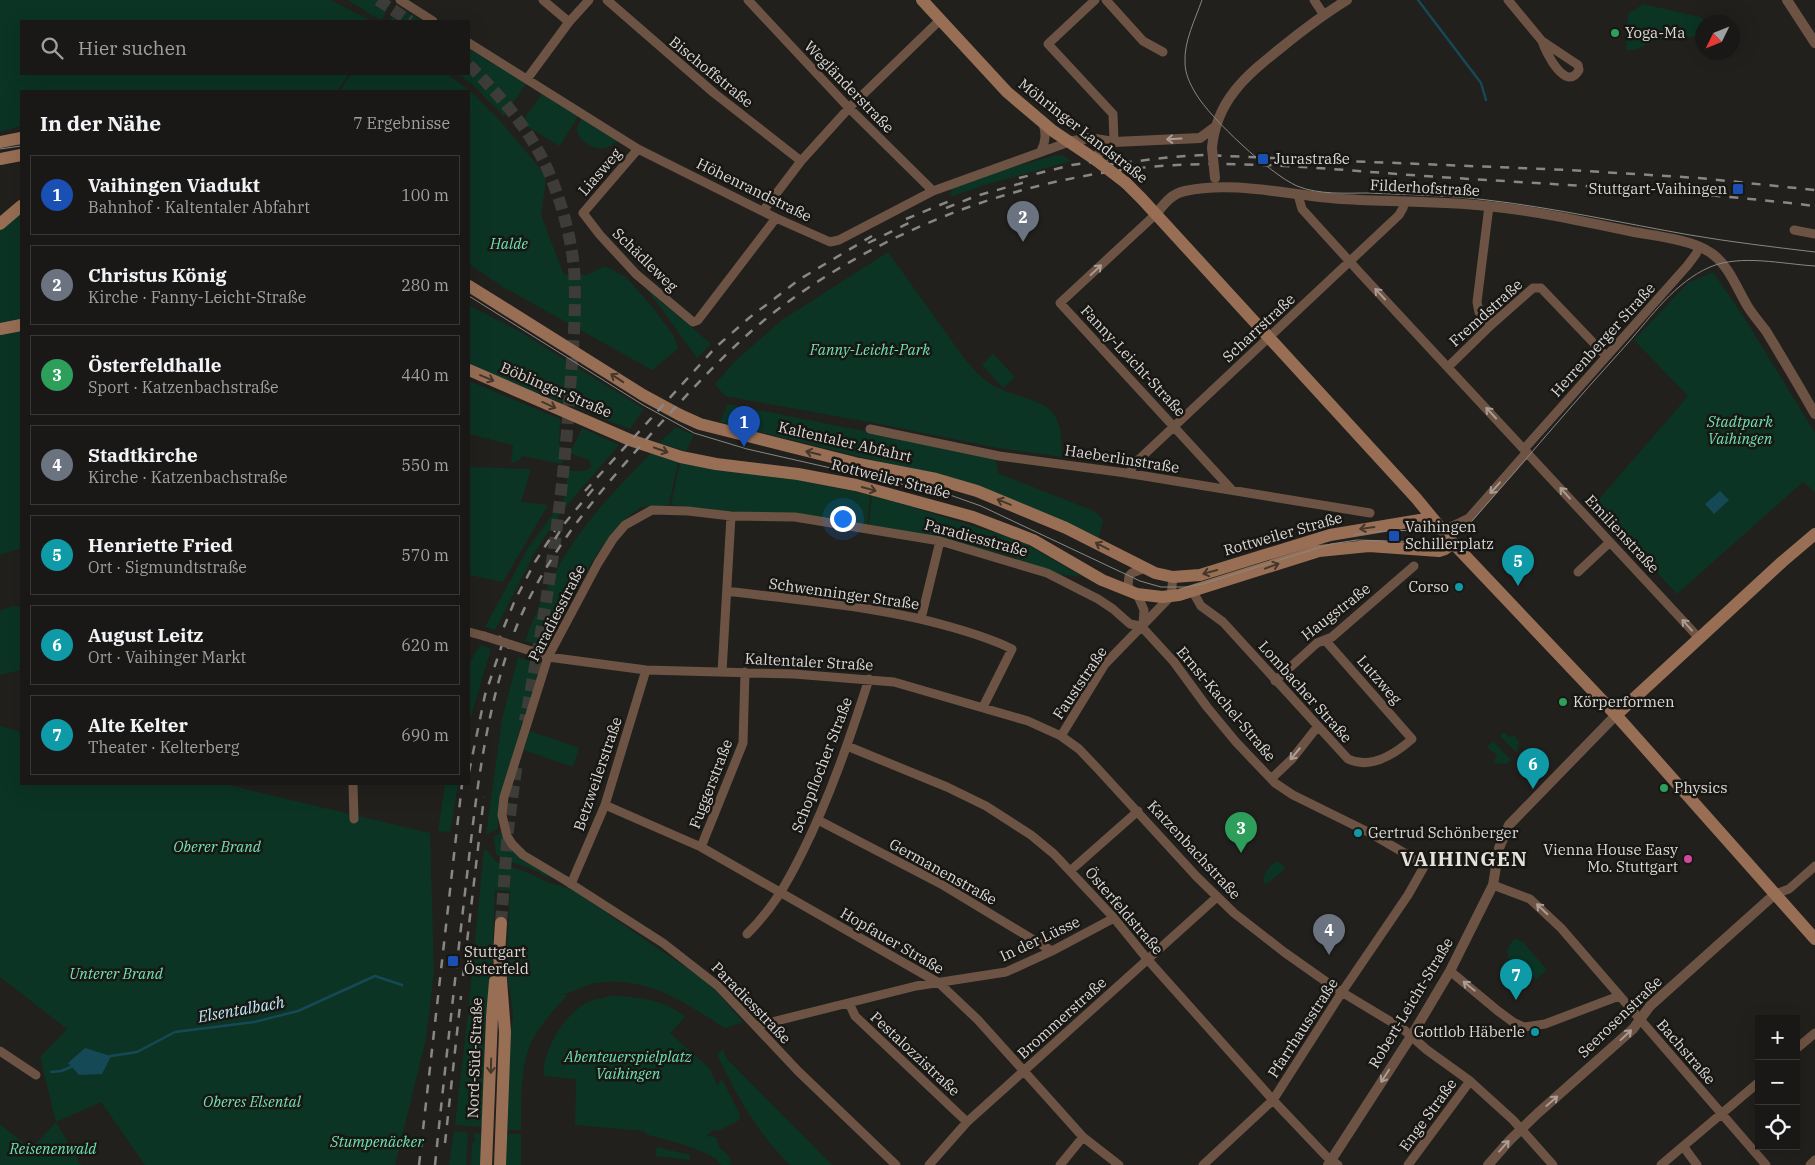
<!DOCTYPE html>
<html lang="de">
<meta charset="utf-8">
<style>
body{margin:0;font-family:"IBM Plex Serif",serif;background:#262523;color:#f1f3f6}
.controls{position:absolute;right:15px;bottom:15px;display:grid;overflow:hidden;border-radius:0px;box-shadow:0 5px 20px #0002}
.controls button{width:45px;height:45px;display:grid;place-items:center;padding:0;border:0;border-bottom:1px solid #373735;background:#191816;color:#f1f3f6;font:25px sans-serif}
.compass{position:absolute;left:1695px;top:15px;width:45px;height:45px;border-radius:50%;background:#191816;box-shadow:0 5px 20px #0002;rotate:227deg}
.you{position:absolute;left:842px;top:518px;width:18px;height:18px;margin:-12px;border:4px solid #fff;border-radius:50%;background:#1a73e8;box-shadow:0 0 0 8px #1a73e833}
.badge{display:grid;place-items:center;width:32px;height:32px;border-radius:50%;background:#b45309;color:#fff;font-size:16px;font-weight:700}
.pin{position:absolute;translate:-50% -41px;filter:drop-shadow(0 1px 2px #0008)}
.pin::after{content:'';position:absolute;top:26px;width:18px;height:15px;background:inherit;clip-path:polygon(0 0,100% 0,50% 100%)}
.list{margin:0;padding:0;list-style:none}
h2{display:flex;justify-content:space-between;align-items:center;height:65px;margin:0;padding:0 20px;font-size:21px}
h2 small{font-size:16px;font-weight:400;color:#9fa0a1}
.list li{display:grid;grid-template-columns:32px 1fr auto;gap:15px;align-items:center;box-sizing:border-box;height:80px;margin:0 10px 10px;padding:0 10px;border:1px solid #373735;border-radius:0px}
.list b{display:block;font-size:19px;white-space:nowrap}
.list p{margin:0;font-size:16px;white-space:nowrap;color:#9fa0a1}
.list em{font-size:16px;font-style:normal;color:#9fa0a1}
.icon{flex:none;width:28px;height:28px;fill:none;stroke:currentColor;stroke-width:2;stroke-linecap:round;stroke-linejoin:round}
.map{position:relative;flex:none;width:1815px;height:1165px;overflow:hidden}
.search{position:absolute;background:#191816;box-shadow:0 5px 20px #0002;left:20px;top:20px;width:450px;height:55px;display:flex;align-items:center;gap:12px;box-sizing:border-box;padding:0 18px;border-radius:0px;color:#9fa0a1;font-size:19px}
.panel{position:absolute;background:#191816;box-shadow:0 5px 20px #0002;left:20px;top:90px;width:450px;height:695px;border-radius:0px}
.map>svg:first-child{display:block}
.green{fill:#0b3425}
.water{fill:#164956}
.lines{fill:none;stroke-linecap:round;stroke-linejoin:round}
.stream{stroke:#164956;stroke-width:2.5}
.secondary-tunnel{stroke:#3d3c39;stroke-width:12;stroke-dasharray:12 6;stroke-linecap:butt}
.minor{stroke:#6d5343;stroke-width:9}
.tertiary{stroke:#6d5343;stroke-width:10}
.secondary{stroke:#986f55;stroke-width:12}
.tram{stroke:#888785;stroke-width:1}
.rail{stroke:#888785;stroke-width:2.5;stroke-dasharray:9 9;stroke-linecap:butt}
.minor-bridge{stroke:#6d5343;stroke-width:9}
.tertiary-bridge{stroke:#6d5343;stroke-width:10}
.secondary-bridge{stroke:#986f55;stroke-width:12}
.oneway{stroke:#aa9d95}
.oneway2{stroke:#45362a}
.leisure-dot{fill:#2e9e5b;stroke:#181713;stroke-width:2}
.transit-dot{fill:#1a4fb4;stroke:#181713;stroke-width:2}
.culture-dot{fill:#0f9aa8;stroke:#181713;stroke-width:2}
.hotel-dot{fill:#d1479c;stroke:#181713;stroke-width:2}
.labels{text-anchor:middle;stroke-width:5;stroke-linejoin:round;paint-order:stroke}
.poi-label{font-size:15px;fill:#dbdad8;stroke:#181713;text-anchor:start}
.street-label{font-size:15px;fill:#dbdad8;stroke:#181713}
.park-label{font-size:15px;font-style:italic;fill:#70e2b4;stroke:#181713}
.water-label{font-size:16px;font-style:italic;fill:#beebf9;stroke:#181713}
.district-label{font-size:20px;font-weight:bold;letter-spacing:1px;fill:#e3e1dc;stroke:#181713}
</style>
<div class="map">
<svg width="1815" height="1165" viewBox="0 0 1815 1165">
<rect width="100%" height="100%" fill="#21201d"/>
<path class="green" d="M0,0H331L371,21H21V74H349L337,91H21V126L0,132Z
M348,0H388L391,3L382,19H378Z
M1643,4L1700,17L1708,22H1702V37C1689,37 1673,36 1659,39C1647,42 1639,52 1626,50L1628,14Z
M396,6L422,21H390Z
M469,49L526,84L504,116L474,86L457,74H469Z
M351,74H447L469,90L503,124L538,166L546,180L541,215L564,275H586L605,266L626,277L653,308L674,336L678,349L652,370L503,287L469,264V91H340Z
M542,94L578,116L560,146L521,123Z
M581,118L618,140C613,144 610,147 604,148C594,150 577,140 577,129C577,126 580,122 581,118Z
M1056,155L1064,156L1071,161L985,185L953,196L950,193L952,192L950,189L1006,169Z
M21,210V548L0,555V230Z
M888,252C907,278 925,304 944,330C957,348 968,366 985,380C1002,396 1045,397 1055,416C1062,428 1061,444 1062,457L998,448L874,423L725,396L715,384L736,360L782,320Z
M1713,272L1745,319L1815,433V492L1803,482L1677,594L1594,505L1688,396L1634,340L1688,283Z
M647,289L711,344L697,358Z
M469,305L522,333L644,409L630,429L530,390L469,364Z
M993,354L1015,377L1003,388L982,365Z
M469,381L560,419L559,445L564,451L562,464L522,456L519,461L511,463L513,445L469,434Z
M728,404L995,457L998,473L1094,511L1103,520L1099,538L958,481L720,422Z
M676,427L694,435L686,451L659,443Z
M582,428L619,445L563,510L536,550L495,630L485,627L528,548L564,499L568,471H583L589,469L591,466L589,460L570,453Z
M651,453L678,462L669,505L641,507L621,522L600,549L575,590L549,640L539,645L525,641C540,601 557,562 584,528C604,501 628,477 651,453Z
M680,463L784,477L870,495L867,524L796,514L735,512L671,505Z
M469,467L531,469L521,502L548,505L503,582L469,575Z
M872,495L1019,540L1082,576L1059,575L1014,557L921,534L869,525Z
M12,606L21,607V670L0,675V611Z
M481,645L491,649L469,723C469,699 462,663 481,645Z
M518,657L541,665C530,699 518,733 509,768C503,788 497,807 498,828L486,835L502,719Z
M0,726L21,732V784H224L430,833L434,972L426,1039L395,1165H145L101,1102L56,1122L81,1165H0V1124L31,1149L56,1122L40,1057L67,1029L0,977Z
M530,731L579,748L573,767L524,750Z
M1504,732L1509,737L1514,735L1519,742L1517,753L1500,736Z
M1493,741L1511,760L1506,764L1494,763L1497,755L1487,747Z
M445,784H458L450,832L438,831Z
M501,832L510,849L522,859L556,879C542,876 538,871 526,867C516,863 504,862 496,854L494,837Z
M484,849L489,852L496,862L524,871L547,882L573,890L710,984L743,1022L725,1028C683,1002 649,976 596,983C588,984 579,989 571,992C565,994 558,995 552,996L568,994C556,1008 543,1021 534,1037C519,1063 522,1100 521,1130H507L510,1036L513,1017L510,990L506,974L510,891L495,890L492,973L485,1024L484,1127L455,1125L468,1013Z
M1276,862L1281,863L1285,869L1266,884L1263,882C1264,874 1269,866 1276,862Z
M1514,938L1524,943L1547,970L1536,979L1524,967L1518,968L1509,960L1507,950Z
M611,996C636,996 666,1000 685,1017L670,1033L710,1069L717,1085L722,1079L740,1115L739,1120L736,1122L720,1130L712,1131L706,1136L716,1137L719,1147L729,1156L731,1165H721C716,1151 663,1139 648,1135L644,1131L575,1125L576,1079L544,1076C541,1052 566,1012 588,1002C595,999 604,998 611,996Z
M723,1049L726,1058L832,1165H790C758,1134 736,1095 717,1054Z
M454,1131L466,1132L468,1135L466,1165H449Z
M473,1133L484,1134L483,1165H471L472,1143L475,1142Z
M507,1134H520L521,1136V1165H506Z
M657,1147L690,1155V1160L655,1156Z"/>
<path class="water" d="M1720,491L1729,500L1714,514L1705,504Z
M85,1048L111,1056L102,1074L79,1075L68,1063Z"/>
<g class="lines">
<path class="stream" d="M1418,0L1481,83L1486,100
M111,1056L137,1052L175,1032L254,1022L298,1011L375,976L402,985
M51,1072L61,1071L71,1067"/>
<path class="secondary-tunnel" d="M378,0L410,21
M469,65C503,98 535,136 552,180C563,208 571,238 574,268C577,313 572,358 569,404C562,510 545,616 525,721
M501,923L508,830L517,762"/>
<path class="minor" d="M400,0L433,21
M543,0L569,22
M607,0L714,93L801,161
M748,0L849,108L933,191
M1095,0L1048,44L1113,114L1114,142
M1106,0L1143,41L1163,52
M1314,0L1324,15
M1508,0L1542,41L1578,65L1579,70C1566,93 1546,53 1542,41
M469,43L638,149L776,218L830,242L839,240L933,191L1069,142
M527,79L569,22L589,0
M638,149L583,213L600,235L636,274L693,322L698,320L776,218
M1041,151C1046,141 1046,134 1043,123
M1298,195L1302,209L1361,274L1699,638
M1489,206L1477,302L1479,312L1491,325
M763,211L801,161L849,108L940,20
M1156,214L1060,303L1232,490
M1794,230L1815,234
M1448,367L1491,325L1533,288H1541L1606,356
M870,429L999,456L1126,473L1370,513
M1524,449L1687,266L1696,254L1699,247
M1130,474L1133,465L1399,215L1403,208L1405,201
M1442,531L1469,518L1527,452
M1578,572L1610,542
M727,591C802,601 878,606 951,627C972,633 992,639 1012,649L983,707
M1131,592L1128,585L1129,576L1132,573L1145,568
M1193,592L1201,606L1223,622L1348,759C1371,770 1395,754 1412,739L1325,640
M1137,594L1144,610L1143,624
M921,619L940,541
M1141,626L1174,662L1207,707L1236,742L1275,783L1293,795L1370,833L1425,865L1408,895L1342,992L1273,1100L1203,1165
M469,632L484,636
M531,651L548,657L646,670L794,674L894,682L1028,721L1061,736L1079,749L1098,769L1197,877L1234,913L1284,952L1335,988L1403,1029L1427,1050L1470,1081L1513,1120L1553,1165
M722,672L731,516
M1275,681L1317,643L1332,637L1414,566
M1061,736L1105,664L1171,596L1173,577
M847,746L947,787L986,806L1031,835L1054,854L1114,918L1148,960L1273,1100L1326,1156L1338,1165
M1271,779L1292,759L1318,726
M353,784L354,819
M605,805L701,847L939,983L978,1020L1083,1137L1119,1165
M818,820L941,884L1052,951
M701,847L743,743L745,672
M1070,871L1138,811
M571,884L605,805L646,670
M1493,885L1530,899L1561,928L1766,1165
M1775,894L1789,889L1815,866
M747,934C773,908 786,885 802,853C830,797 850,738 869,679
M1450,971L1498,1011L1513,1022L1524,1027L1545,1024L1619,996
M849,1003L855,1016L967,1122
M756,1026L916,986L1006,972L1052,951L1114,918
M1796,1049L1815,1033
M0,1051L36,1075
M1683,1146L1697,1165
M896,1165L798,1071L718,986L663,943L565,880L523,855L512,844L507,836L502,815L504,797L548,657L598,563L613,539L625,525L652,510L688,511L731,516L795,517L940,541L1047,573L1098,599L1113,609L1130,624L1141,626
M929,1165L967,1122L1217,897
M1060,1165L1083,1137
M1408,1165L1470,1081
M1661,1165L1759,1082
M1810,1165L1815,1160"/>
<path class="tertiary" d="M1787,0L1815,43
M1069,142L1089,138L1114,142L1200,138L1215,127
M1212,148C1216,100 1247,75 1282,47C1303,30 1324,14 1347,0
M1096,160L1101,149L1114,142
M1156,214C1165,203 1171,194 1185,191C1234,180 1292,196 1342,199C1390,202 1439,201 1487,206C1537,211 1586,222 1634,232C1657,236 1693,240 1711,253C1729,265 1737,289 1748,307C1753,315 1760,323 1766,331C1783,359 1799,386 1815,414
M1328,1165L1412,1035L1450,971L1493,885L1499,848L1509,825L1616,715
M1488,1165L1510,1140L1538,1113L1633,1029L1650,1006L1775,894"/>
<path class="secondary" d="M922,0L1007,92L1053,131L1096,160
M0,142L21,138
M0,159L21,155
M1126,183L1142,199L1416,498L1453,543L1616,715L1815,939
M0,224L21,206
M469,286L643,395L680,415L700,424L859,464L936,479L977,491L1066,528L1155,573L1173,577L1200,575L1330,535L1432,518
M0,329L21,325
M469,370L630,440L681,457L716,464L798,474L856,485L973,517L1033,540L1102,580L1137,594L1162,597L1179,595L1319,551L1369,546L1439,551L1445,549L1453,543
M1616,715L1782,562L1815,534
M486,1165L492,1017L495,981
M500,1165L505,1032L499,954L501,923"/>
<path class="tram" d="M1202,0C1195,20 1184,41 1185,62C1185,74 1190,84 1196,94C1211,119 1270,174 1297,186C1319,195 1346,193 1369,193C1408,195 1448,195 1487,200C1555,208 1622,223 1690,235C1731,242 1773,247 1815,252
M0,149L21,146
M469,296L643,405L694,433L747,449L950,495L981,506L1140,581L1161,587H1186L1203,584L1331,544L1357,540L1424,542L1440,539L1457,533L1472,521C1524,462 1574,402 1627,344C1651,317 1675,282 1710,267C1741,254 1782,264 1815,266
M1354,535C1376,530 1399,531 1421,530C1435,529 1447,532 1460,524"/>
<path class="rail" d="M1105,165L1171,157L1204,155L1272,158L1569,170L1699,178L1815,190
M1019,178L1072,165L1112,159
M946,208L976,196L1029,181
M906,219L952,200
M868,243L915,220
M585,491L716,347L749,318L800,279L872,236
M555,539L565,523L594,488
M497,644L515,600L535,562L555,531
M469,772L485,695L504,639
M463,976L484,797
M445,1143L461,996
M419,1165L462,784
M435,1165C444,1077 454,989 464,901C474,817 481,732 508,650C537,561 599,492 660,424C697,384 734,343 777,310C902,216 1058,164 1215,164C1289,164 1364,172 1439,177C1564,185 1690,191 1815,206"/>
<path class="minor-bridge" d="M484,636L531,651"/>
<path class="tertiary-bridge" d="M1212,148L1215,178"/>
<path class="secondary-bridge" d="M1096,160L1126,183"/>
</g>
<defs><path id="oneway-shaft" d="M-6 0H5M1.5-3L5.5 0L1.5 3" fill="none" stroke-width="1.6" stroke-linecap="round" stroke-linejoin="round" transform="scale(1.25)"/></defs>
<g class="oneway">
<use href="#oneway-shaft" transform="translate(1174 139) rotate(177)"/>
<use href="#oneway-shaft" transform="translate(1096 270) rotate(-43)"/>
<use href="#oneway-shaft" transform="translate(1380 294) rotate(-133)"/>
<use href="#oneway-shaft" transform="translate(1491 413) rotate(-133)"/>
<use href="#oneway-shaft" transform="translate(1495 488) rotate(132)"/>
<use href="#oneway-shaft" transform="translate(1565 493) rotate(-132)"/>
<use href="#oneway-shaft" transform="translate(1687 625) rotate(-132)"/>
<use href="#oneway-shaft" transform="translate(1295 754) rotate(130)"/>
<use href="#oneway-shaft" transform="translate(1542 909) rotate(-136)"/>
<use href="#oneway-shaft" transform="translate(1469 986) rotate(-141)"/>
<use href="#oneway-shaft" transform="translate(1626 1035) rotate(-43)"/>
<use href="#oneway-shaft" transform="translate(1385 1076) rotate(123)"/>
<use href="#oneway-shaft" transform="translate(1552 1101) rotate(-41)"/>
<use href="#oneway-shaft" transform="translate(1504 1146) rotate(-48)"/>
</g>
<g class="oneway2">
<use href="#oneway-shaft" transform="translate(487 378) rotate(23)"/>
<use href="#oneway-shaft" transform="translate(617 378) rotate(-147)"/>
<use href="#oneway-shaft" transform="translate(549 405) rotate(24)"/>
<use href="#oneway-shaft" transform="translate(661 450) rotate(19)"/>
<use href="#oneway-shaft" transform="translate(813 453) rotate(-166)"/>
<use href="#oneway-shaft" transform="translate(869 489) rotate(15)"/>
<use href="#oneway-shaft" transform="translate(1004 502) rotate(-158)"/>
<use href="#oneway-shaft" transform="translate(1367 528) rotate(172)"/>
<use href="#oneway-shaft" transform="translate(1102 546) rotate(-153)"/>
<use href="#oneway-shaft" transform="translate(1272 566) rotate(-20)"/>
<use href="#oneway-shaft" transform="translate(1210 572) rotate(165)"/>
<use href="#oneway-shaft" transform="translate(491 1066) rotate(91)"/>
</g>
<g class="leisure-dot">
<circle cx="1615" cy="33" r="5"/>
<circle cx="1563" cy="702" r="5"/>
<circle cx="1664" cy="788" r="5"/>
</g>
<g class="transit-dot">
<rect x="1257" y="153" width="12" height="12" rx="2.5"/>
<rect x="1732" y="183" width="12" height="12" rx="2.5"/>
<rect x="1388" y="530" width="12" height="12" rx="2.5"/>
<rect x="447" y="955" width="12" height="12" rx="2.5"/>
</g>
<g class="culture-dot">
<circle cx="1459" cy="587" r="5"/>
<circle cx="1358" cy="833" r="5"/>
<circle cx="1535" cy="1032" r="5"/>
</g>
<circle class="hotel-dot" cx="1688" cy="859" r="5"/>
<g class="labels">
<g class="poi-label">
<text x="1625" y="38">Yoga-Ma</text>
<text x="1274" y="164">Jurastraße</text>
<text x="1727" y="194" text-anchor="end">Stuttgart-Vaihingen</text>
<text x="1405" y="532">Vaihingen<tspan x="1405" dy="17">Schillerplatz</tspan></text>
<text x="1449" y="592" text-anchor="end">Corso</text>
<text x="1573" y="707">Körperformen</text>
<text x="1674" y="793">Physics</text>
<text x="1368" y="838">Gertrud Schönberger</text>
<text x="1678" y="855" text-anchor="end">Vienna House Easy<tspan x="1678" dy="17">Mo. Stuttgart</tspan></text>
<text x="464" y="957">Stuttgart<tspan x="464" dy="17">Österfeld</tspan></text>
<text x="1525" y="1037" text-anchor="end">Gottlob Häberle</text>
</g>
<g class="street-label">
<text transform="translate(711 72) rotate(39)" y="5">Bischoffstraße</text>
<text transform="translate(849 87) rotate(46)" y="5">Wegländerstraße</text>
<text transform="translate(1083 131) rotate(38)" y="5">Möhringer Landstraße</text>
<text transform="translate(600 172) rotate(-49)" y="5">Liasweg</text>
<text transform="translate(1425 188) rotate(3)" y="5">Filderhofstraße</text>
<text transform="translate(754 190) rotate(26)" y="5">Höhenrandstraße</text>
<text transform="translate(645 260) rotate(44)" y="5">Schädleweg</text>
<text transform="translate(1486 313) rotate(-42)" y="5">Fremdstraße</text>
<text transform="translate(1259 328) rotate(-43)" y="5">Scharrstraße</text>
<text transform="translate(1603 340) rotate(-48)" y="5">Herrenberger Straße</text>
<text transform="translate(1133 361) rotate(47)" y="5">Fanny-Leicht-Straße</text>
<text transform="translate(556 390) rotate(23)" y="5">Böblinger Straße</text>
<text transform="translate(845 442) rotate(13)" y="5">Kaltentaler Abfahrt</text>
<text transform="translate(1122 459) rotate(9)" y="5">Haeberlinstraße</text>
<text transform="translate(891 479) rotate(14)" y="5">Rottweiler Straße</text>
<text transform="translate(1283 534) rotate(-16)" y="5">Rottweiler Straße</text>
<text transform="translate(1622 534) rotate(47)" y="5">Emilienstraße</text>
<text transform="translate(976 538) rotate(15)" y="5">Paradiesstraße</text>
<text transform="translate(844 594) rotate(8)" y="5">Schwenninger Straße</text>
<text transform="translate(1336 612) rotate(-38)" y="5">Haugstraße</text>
<text transform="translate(557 613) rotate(-63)" y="5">Paradiesstraße</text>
<text transform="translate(809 662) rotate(3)" y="5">Kaltentaler Straße</text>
<text transform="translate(1379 680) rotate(49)" y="5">Lutzweg</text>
<text transform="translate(1080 683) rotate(-56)" y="5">Fauststraße</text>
<text transform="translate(1305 692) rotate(48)" y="5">Lombacher Straße</text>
<text transform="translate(1226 704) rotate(50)" y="5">Ernst-Kachel-Straße</text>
<text transform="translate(822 765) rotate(-69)" y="5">Schopflocher Straße</text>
<text transform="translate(598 774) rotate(-71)" y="5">Betzweilerstraße</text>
<text transform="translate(711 784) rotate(-69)" y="5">Fuggerstraße</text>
<text transform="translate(1194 850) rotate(47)" y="5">Katzenbachstraße</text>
<text transform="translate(943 872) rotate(29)" y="5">Germanenstraße</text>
<text transform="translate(1124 911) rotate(49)" y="5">Österfeldstraße</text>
<text transform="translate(1040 939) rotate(-25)" y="5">In der Lüsse</text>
<text transform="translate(892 941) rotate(30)" y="5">Hopfauer Straße</text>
<text transform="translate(751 1003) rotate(46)" y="5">Paradiesstraße</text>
<text transform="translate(1411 1003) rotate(-59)" y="5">Robert-Leicht-Straße</text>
<text transform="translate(1620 1017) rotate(-44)" y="5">Seerosenstraße</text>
<text transform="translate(1062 1018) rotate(-42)" y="5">Brommerstraße</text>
<text transform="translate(1303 1028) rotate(-57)" y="5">Pfarrhausstraße</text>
<text transform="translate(1686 1052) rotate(49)" y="5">Bachstraße</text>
<text transform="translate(915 1054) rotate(43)" y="5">Pestalozzistraße</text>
<text transform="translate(475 1058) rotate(-88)" y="5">Nord-Süd-Straße</text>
<text transform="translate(1428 1115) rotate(-54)" y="5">Enge Straße</text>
</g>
<g class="park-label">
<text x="509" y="249">Halde</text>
<text x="870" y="355">Fanny-Leicht-Park</text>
<text x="1740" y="427">Stadtpark<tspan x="1740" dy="17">Vaihingen</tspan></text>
<text x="217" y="852">Oberer Brand</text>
<text x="116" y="979">Unterer Brand</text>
<text x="628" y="1062">Abenteuerspielplatz<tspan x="628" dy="17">Vaihingen</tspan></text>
<text x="252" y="1107">Oberes Elsental</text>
<text x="377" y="1147">Stumpenäcker</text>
<text x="53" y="1154">Reisenenwald</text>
</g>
<g class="water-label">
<text transform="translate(241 1009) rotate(-10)" y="6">Elsentalbach</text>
</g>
<g class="district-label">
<text x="1464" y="866">VAIHINGEN</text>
</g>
</g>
</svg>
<div class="controls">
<button>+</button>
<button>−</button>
<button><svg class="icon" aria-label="locate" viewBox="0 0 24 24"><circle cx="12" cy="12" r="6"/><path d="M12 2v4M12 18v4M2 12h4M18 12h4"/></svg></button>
</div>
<svg class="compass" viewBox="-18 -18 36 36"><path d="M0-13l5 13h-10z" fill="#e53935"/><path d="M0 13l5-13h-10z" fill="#9fa0a1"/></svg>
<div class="you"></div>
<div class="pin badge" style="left:744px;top:447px;background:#1a4fb4">1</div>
<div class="pin badge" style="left:1023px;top:242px;background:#6b7280">2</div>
<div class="pin badge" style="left:1241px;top:853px;background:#2e9e5b">3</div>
<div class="pin badge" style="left:1329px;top:955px;background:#6b7280">4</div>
<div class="pin badge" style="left:1518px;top:586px;background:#0f9aa8">5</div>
<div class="pin badge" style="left:1533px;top:789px;background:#0f9aa8">6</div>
<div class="pin badge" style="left:1516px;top:1000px;background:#0f9aa8">7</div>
<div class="search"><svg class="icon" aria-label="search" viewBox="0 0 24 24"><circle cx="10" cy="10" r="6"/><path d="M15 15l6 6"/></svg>Hier suchen</div>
<section class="panel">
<h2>In der Nähe<small>7 Ergebnisse</small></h2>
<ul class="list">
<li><span class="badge" style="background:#1a4fb4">1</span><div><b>Vaihingen Viadukt</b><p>Bahnhof · Kaltentaler Abfahrt</p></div><em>100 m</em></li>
<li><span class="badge" style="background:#6b7280">2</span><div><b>Christus König</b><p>Kirche · Fanny-Leicht-Straße</p></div><em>280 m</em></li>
<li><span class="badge" style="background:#2e9e5b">3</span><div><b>Österfeldhalle</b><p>Sport · Katzenbachstraße</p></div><em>440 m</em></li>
<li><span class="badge" style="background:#6b7280">4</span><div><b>Stadtkirche</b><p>Kirche · Katzenbachstraße</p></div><em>550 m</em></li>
<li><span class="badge" style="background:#0f9aa8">5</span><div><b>Henriette Fried</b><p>Ort · Sigmundtstraße</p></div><em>570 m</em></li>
<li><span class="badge" style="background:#0f9aa8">6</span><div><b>August Leitz</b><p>Ort · Vaihinger Markt</p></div><em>620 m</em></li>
<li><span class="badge" style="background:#0f9aa8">7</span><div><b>Alte Kelter</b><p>Theater · Kelterberg</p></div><em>690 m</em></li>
</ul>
</section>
</div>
